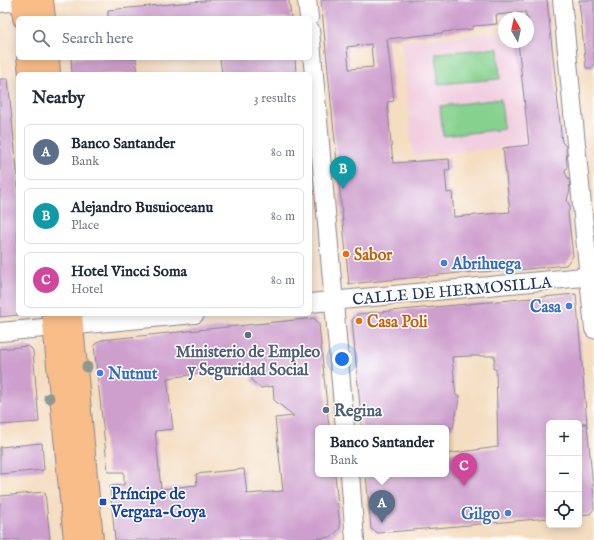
<!DOCTYPE html>
<meta charset="utf-8">
<style>
body{margin:0;font-family:"IM FELL English",serif;background:#f2f2f3;color:#1f2937}
.controls{position:absolute;right:12px;bottom:12px;display:grid;overflow:hidden;border-radius:6px;box-shadow:0 2px 10px #0003}
.controls button{width:36px;height:36px;display:grid;place-items:center;padding:0;border:0;border-bottom:1px solid #e0e1e3;background:#fff;color:#1f2937;font:20px sans-serif}
.compass{position:absolute;left:498px;top:12px;width:36px;height:36px;border-radius:50%;background:#fff;box-shadow:0 2px 10px #0003;rotate:351deg}
.you{position:absolute;left:342px;top:359px;width:14px;height:14px;margin:-10px;border:3px solid #fff;border-radius:50%;background:#1a73e8;box-shadow:0 0 0 6px #1a73e833}
.badge{display:grid;place-items:center;width:26px;height:26px;border-radius:50%;background:#111827;color:#fff;font-size:13px;font-weight:700}
.pin{position:absolute;translate:-50% -33px;filter:drop-shadow(0 1px 2px #0008)}
.pin::after{content:'';position:absolute;top:21px;width:14px;height:12px;background:inherit;clip-path:polygon(0 0,100% 0,50% 100%)}
.popup{position:absolute;left:315px;top:425px;width:134px;height:52px;box-sizing:border-box;display:grid;place-content:center;border-radius:6px;background:#fff;filter:drop-shadow(0 1px 3px #0005);font-size:13px;white-space:nowrap;color:#747a83}
.popup b{font-size:15px;color:#1f2937}
.popup::after{content:'';position:absolute;left:50%;top:100%;margin-left:-8px;border:8px solid transparent;border-top-color:#fff}
.list{margin:0;padding:0;list-style:none}
h2{display:flex;justify-content:space-between;align-items:center;height:52px;margin:0;padding:0 16px;font-size:17px}
h2 small{font-size:13px;font-weight:400;color:#747a83}
.list li{display:grid;grid-template-columns:26px 1fr auto;gap:12px;align-items:center;box-sizing:border-box;height:56px;margin:0 8px 8px;padding:0 8px;border:1px solid #e0e1e3;border-radius:6px}
.list b{display:block;font-size:15px;white-space:nowrap}
.list p{margin:0;font-size:13px;white-space:nowrap;color:#747a83}
.list em{font-size:13px;font-style:normal;color:#747a83}
.icon{flex:none;width:22px;height:22px;fill:none;stroke:currentColor;stroke-width:2;stroke-linecap:round;stroke-linejoin:round}
.map{position:relative;flex:none;width:594px;height:540px;overflow:hidden}
.search{position:absolute;background:#fff;box-shadow:0 2px 10px #0003;left:16px;top:16px;width:296px;height:44px;display:flex;align-items:center;gap:10px;box-sizing:border-box;padding:0 14px;border-radius:6px;color:#747a83;font-size:15px}
.panel{position:absolute;background:#fff;box-shadow:0 2px 10px #0003;left:16px;top:72px;width:296px;height:244px;border-radius:6px}
.map>svg:first-child{display:block}
.built{fill:#f2cfe0}
.green{fill:#87d18e;stroke:#518076}
.building{fill:#ce9fcd;fill-rule:evenodd}
.lines{fill:none;stroke-linecap:round;stroke-linejoin:round}
.minor-casing{stroke:#888690;stroke-width:20}
.major-casing{stroke:#888690;stroke-width:24}
.minor{stroke:#fff;stroke-width:18}
.major{stroke:#f8bd89;stroke-width:22}
.tree{fill:#8e9892}
.food-dot{fill:#e8710a;stroke:#fff;stroke-width:1.5}
.shop-dot{fill:#3f7fe0;stroke:#fff;stroke-width:1.5}
.service-dot{fill:#5c6f8a;stroke:#fff;stroke-width:1.5}
.transit-dot{fill:#1a4fb4;stroke:#fff;stroke-width:1.5}
.labels{text-anchor:middle;stroke-width:3;stroke-linejoin:round;paint-order:stroke}
.food-label{font-size:16px;font-weight:bold;fill:#c56008;stroke:#fff;text-anchor:start}
.shop-label{font-size:16px;font-weight:bold;fill:#366cbe;stroke:#fff;text-anchor:start}
.street-label{font-size:16px;fill:#1b2f5e;stroke:#fff}
.service-label{font-size:16px;font-weight:bold;fill:#4e5e75;stroke:#fff}
.transit-label{font-size:16px;font-weight:bold;fill:#164399;stroke:#fff;text-anchor:start}
</style>
<div class="map">
<svg width="594" height="540" viewBox="0 0 594 540">
<rect width="100%" height="100%" fill="#fff"/>
<filter id="ink" filterUnits="userSpaceOnUse"><feTurbulence type="fractalNoise" baseFrequency=".025" numOctaves="2"/><feDisplacementMap in="SourceGraphic" scale="8" xChannelSelector="R" yChannelSelector="G"/><feConvolveMatrix kernelMatrix="1 2 1 2 8 2 1 2 1" color-interpolation-filters="sRGB"/></filter>
<filter id="wash" filterUnits="userSpaceOnUse"><feTurbulence type="fractalNoise" baseFrequency=".012" numOctaves="4" result="noise"/><feDisplacementMap in="SourceGraphic" scale="16" xChannelSelector="R" yChannelSelector="G"/><feGaussianBlur stdDeviation="0.9" result="paint"/><feColorMatrix in="noise" values="0 0 0 0 0 0 0 0 0 0 0 0 0 0 0 0 0 1.4 0 .05"/><feComposite in="paint" operator="in"/></filter>
<g filter="url(#wash)">
<rect width="100%" height="100%" fill="#f4ddc1"/>
<path class="built" d="M550,28L562,142L413,156L402,41L504,32V42H528V30Z"/>
<path class="green" d="M498,48L500,79L438,84L436,53Z
M501,99L504,129L443,136L440,106Z"/>
<g id="blocks">
<path class="building" d="M213,0H289L291,18H108V10Z
M321,0H547L562,142L566,147L567,166L565,172L569,180L570,190L567,200L570,207L568,213L573,256L566,265L518,270L459,273L349,284ZM526,12V18H528V42H518L529,145L503,148L510,212L454,217L452,192L447,193L445,170H450L449,159L393,163L387,102L394,101L387,39L443,33V32L473,29V26L497,24L496,15ZM371,44L373,67L349,69L347,47Z
M579,0H594V68H586Z
M71,58H136L138,74H72Z
M220,58H295L296,74H222Z
M0,79H8L18,181V315L0,317Z
M576,294L587,423H549V518L378,533L371,529L366,474H446V454L498,447L496,369H493L495,356H469L452,357L456,396L460,395L453,428H362L352,320L358,314Z
M314,318L319,324L329,428H318V474H335L340,528L332,537L300,540H115L110,486L124,485V472H108L94,345L101,340ZM244,368L245,372L251,371L252,381L261,388L273,386L274,400L294,416L275,418L283,491L247,494L244,469L196,474L197,485L161,489L155,431L173,429L167,378Z
M27,346L31,348L33,351L39,422L0,425V349Z
M579,424H587L594,497V509L590,514L579,515Z
M42,443L44,470L0,474V447Z
M45,492L50,540H0V496Z"/>
</g>
</g>
<g filter="url(#ink)">
<use href="#blocks" fill-opacity="0" stroke="#888690" stroke-width="1"/>
<g class="lines">
<defs>
<path id="minor" d="M307,0L309,18
M562,0L594,329
M0,3L35,0
M310,30L345,428
M310,303L594,276
M0,332L195,314
M350,474L355,540"/>
<path id="major" d="M23,0L24,18
M42,0L44,18
M28,58L30,74
M48,58L49,74
M53,314L75,540
M71,314L92,540"/>
</defs>
<use href="#minor" class="minor-casing"/>
<use href="#major" class="major-casing"/>
<use href="#minor" class="minor"/>
<use href="#major" class="major"/>
</g>
<g class="tree">
<circle cx="87" cy="367" r="5.5"/>
<circle cx="49" cy="398" r="5.5"/>
</g>
</g>
<g class="food-dot">
<circle cx="346" cy="254" r="4"/>
<circle cx="359" cy="321" r="4"/>
</g>
<g class="shop-dot">
<circle cx="444" cy="263" r="4"/>
<circle cx="569" cy="306" r="4"/>
<circle cx="100" cy="373" r="4"/>
<circle cx="508" cy="513" r="4"/>
</g>
<g class="service-dot">
<circle cx="248" cy="335" r="4"/>
<circle cx="326" cy="410" r="4"/>
</g>
<rect class="transit-dot" x="99" y="498" width="8" height="8" rx="2"/>
<g class="labels">
<g class="food-label">
<text x="354" y="260">Sabor</text>
<text x="367" y="327">Casa Poli</text>
</g>
<g class="shop-label">
<text x="452" y="269">Abrihuega</text>
<text x="561" y="312" text-anchor="end">Casa</text>
<text x="108" y="379">Nutnut</text>
<text x="500" y="519" text-anchor="end">Gilgo</text>
</g>
<g class="street-label">
<text transform="translate(452 290) rotate(-5)" y="6">CALLE DE HERMOSILLA</text>
</g>
<g class="service-label">
<text x="248" y="357">Ministerio de Empleo<tspan x="248" dy="18">y Seguridad Social</tspan></text>
<text x="334" y="416" text-anchor="start">Regina</text>
</g>
<g class="transit-label">
<text x="111" y="499">Príncipe de<tspan x="111" dy="18">Vergara-Goya</tspan></text>
</g>
</g>
</svg>
<div class="controls">
<button>+</button>
<button>−</button>
<button><svg class="icon" aria-label="locate" viewBox="0 0 24 24"><circle cx="12" cy="12" r="6"/><path d="M12 2v4M12 18v4M2 12h4M18 12h4"/></svg></button>
</div>
<svg class="compass" viewBox="-18 -18 36 36"><path d="M0-13l5 13h-10z" fill="#e53935"/><path d="M0 13l5-13h-10z" fill="#747a83"/></svg>
<div class="you"></div>
<div class="pin badge" style="left:382px;top:523px;background:#5c6f8a">A</div>
<div class="popup"><b>Banco Santander</b>Bank</div>
<div class="pin badge" style="left:343px;top:189px;background:#0f9aa8">B</div>
<div class="pin badge" style="left:464px;top:486px;background:#d1479c">C</div>
<div class="search"><svg class="icon" aria-label="search" viewBox="0 0 24 24"><circle cx="10" cy="10" r="6"/><path d="M15 15l6 6"/></svg>Search here</div>
<section class="panel">
<h2>Nearby<small>3 results</small></h2>
<ul class="list">
<li><span class="badge" style="background:#5c6f8a">A</span><div><b>Banco Santander</b><p>Bank</p></div><em>80 m</em></li>
<li><span class="badge" style="background:#0f9aa8">B</span><div><b>Alejandro Busuioceanu</b><p>Place</p></div><em>80 m</em></li>
<li><span class="badge" style="background:#d1479c">C</span><div><b>Hotel Vincci Soma</b><p>Hotel</p></div><em>80 m</em></li>
</ul>
</section>
</div>
